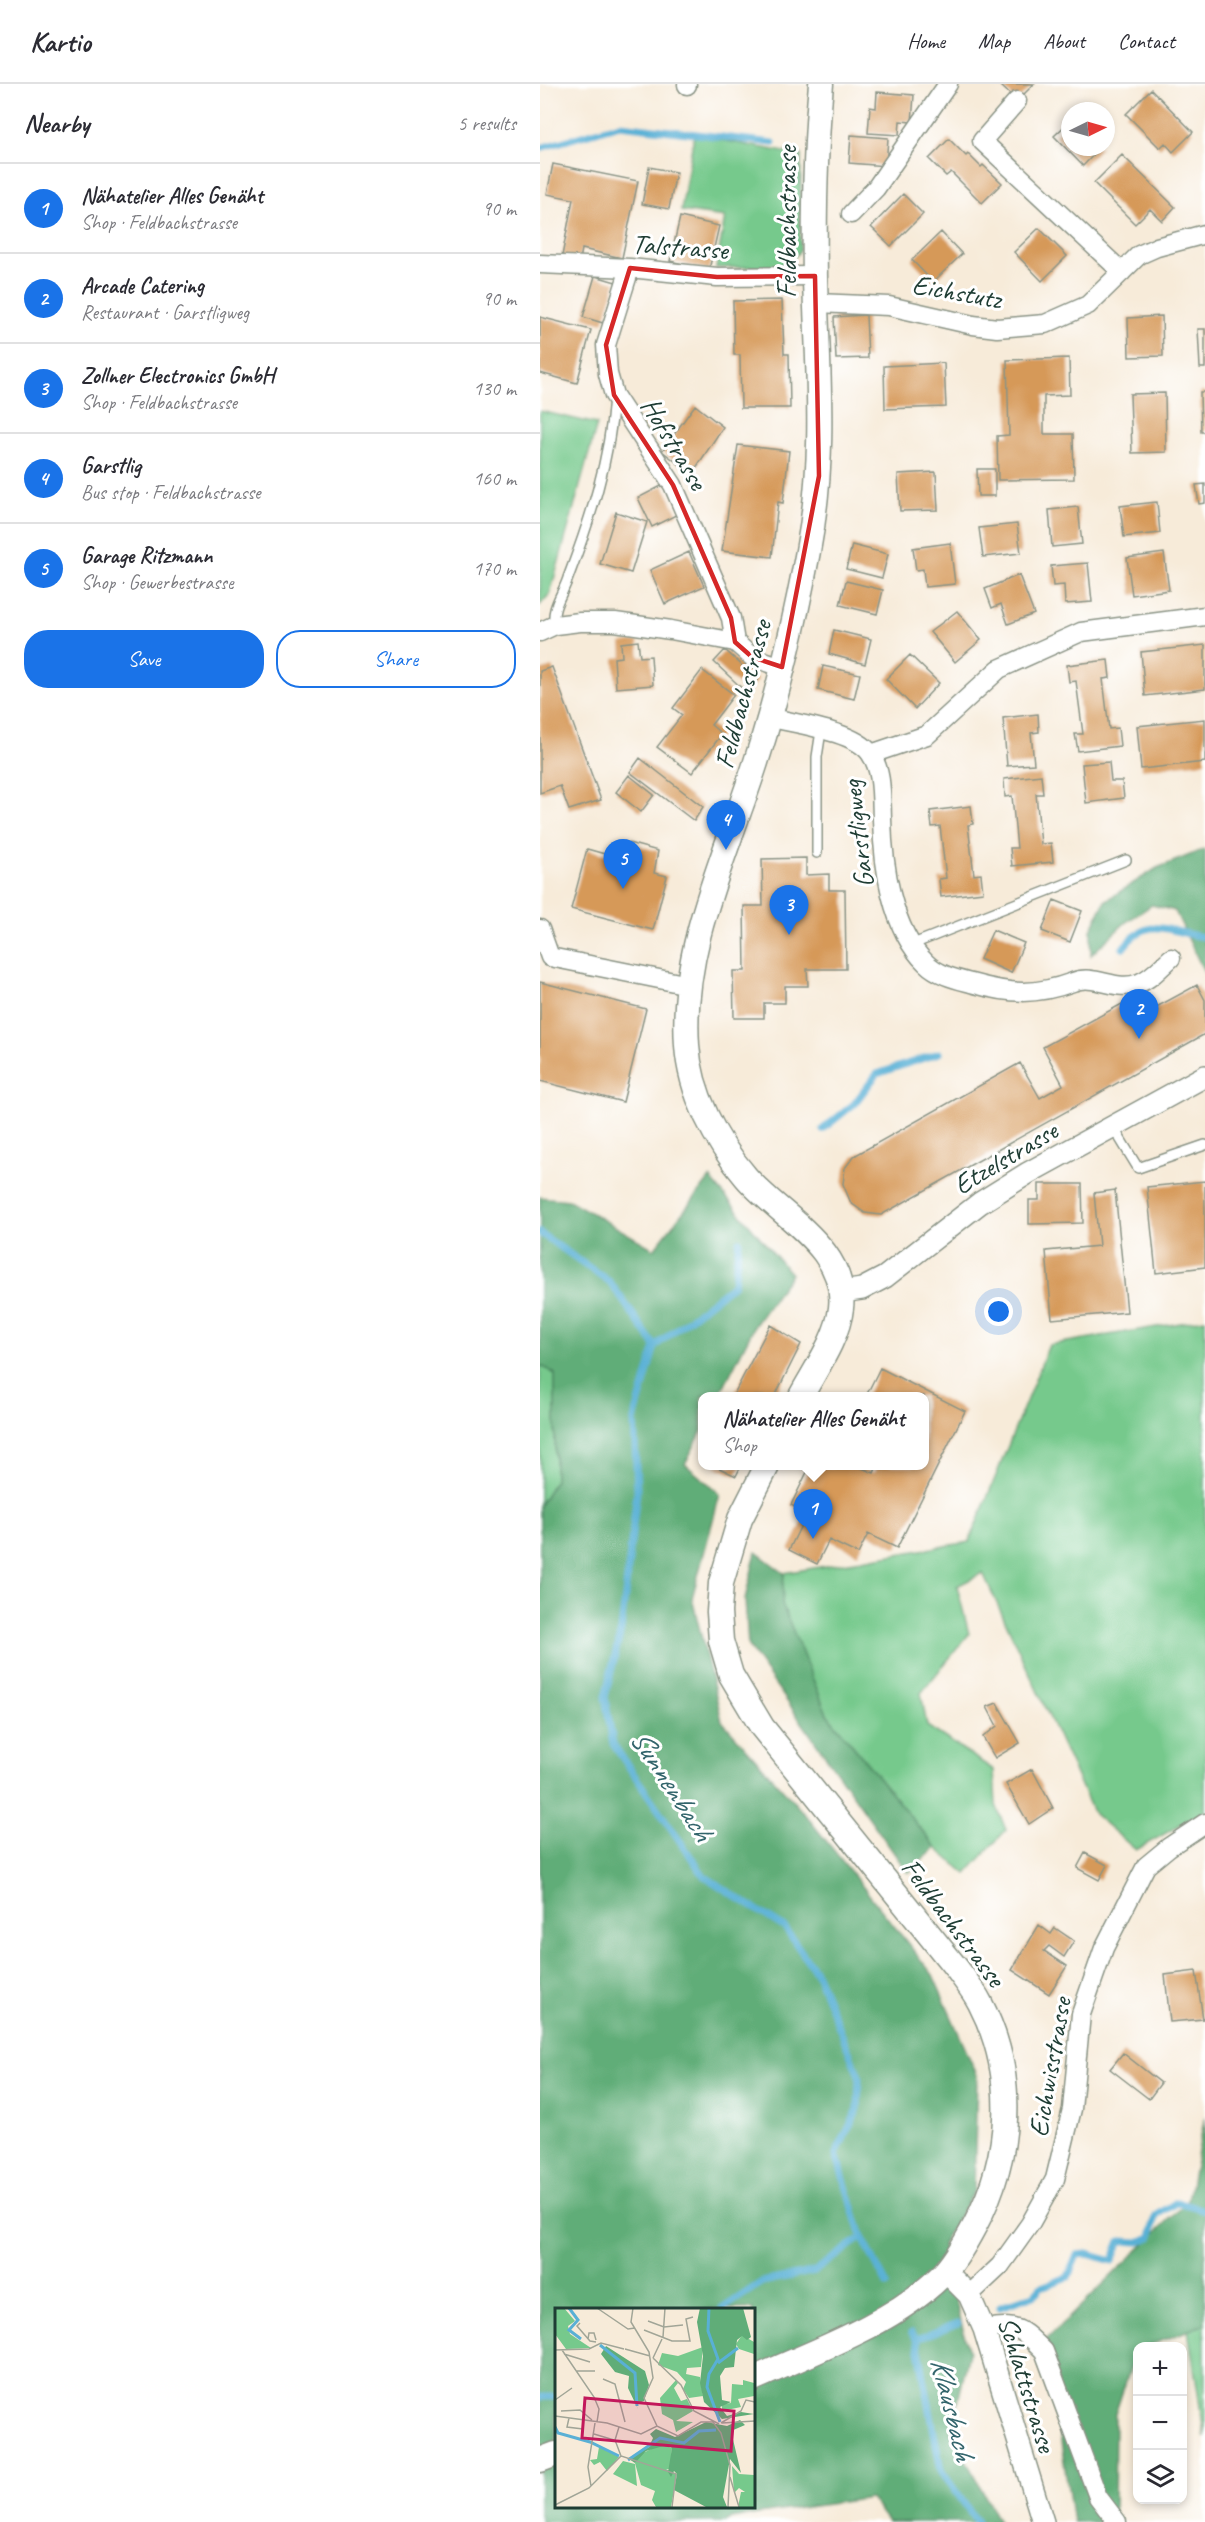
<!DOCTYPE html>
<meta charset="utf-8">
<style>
body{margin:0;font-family:Caveat,sans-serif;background:#f7f7f7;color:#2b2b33}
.controls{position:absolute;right:18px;bottom:18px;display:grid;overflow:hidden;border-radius:12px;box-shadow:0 3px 9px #0003}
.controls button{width:54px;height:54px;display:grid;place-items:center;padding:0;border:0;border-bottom:2px solid #e1e1e2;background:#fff;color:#2b2b33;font:30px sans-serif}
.compass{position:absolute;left:521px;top:18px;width:54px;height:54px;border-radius:50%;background:#fff;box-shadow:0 3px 9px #0003;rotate:85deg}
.you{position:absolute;left:459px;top:1228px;width:21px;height:21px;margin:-15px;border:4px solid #fff;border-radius:50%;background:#1a73e8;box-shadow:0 0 0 9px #1a73e833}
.badge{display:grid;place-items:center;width:39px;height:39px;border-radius:50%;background:#1a73e8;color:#fff;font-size:20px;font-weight:700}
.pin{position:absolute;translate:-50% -50px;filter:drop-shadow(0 2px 3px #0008)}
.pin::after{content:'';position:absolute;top:32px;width:21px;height:18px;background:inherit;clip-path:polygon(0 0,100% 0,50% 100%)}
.popup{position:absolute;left:158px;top:1308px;width:231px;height:78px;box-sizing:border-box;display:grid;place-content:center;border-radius:12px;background:#fff;filter:drop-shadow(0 2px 4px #0005);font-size:20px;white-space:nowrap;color:#7c7c81}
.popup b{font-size:22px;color:#2b2b33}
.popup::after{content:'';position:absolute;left:50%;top:100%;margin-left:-12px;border:12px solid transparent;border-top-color:#fff}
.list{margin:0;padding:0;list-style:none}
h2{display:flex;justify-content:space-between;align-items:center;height:78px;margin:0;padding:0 24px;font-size:26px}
h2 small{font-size:20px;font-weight:400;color:#7c7c81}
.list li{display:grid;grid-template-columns:39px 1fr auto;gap:18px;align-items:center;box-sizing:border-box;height:90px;padding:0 24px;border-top:2px solid #e1e1e2}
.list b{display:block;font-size:22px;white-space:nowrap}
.list p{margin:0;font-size:20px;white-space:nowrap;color:#7c7c81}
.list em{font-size:20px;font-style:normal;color:#7c7c81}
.actions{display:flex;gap:12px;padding:18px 24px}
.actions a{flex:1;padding:14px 0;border:2px solid #1a73e8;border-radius:24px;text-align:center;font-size:21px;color:#1a73e8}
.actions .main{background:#1a73e8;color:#fff}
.icon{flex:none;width:33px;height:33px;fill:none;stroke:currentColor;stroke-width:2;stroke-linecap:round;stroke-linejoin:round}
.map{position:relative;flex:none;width:665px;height:2438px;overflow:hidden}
header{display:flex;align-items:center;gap:36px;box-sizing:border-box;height:84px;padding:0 30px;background:#fff;border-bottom:2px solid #e1e1e2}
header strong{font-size:28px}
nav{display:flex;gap:33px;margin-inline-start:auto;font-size:21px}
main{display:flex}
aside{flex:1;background:#fff}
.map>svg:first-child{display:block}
.green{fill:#76c98c;stroke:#4a8360;stroke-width:1.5}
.forest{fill:#60ad78;stroke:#407556;stroke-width:1.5;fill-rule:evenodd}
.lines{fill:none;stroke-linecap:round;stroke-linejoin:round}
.stream{stroke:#59b0d5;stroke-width:7}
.building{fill:#d69959}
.service-casing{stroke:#8b9486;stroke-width:12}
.minor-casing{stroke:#8b9486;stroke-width:21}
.tertiary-casing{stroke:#8b9486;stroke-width:24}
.secondary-casing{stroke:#8b9486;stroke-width:27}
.service{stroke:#fff;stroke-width:9}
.minor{stroke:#fff;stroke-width:18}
.tertiary{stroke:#fff;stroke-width:21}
.secondary{stroke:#fff;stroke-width:24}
.marked{fill:none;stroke:#d62828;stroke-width:4.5;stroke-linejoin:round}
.labels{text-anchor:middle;stroke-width:6;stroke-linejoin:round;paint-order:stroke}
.street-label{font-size:28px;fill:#1f3d34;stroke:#fff}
.water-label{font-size:30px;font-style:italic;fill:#33656c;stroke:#fff}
.inset-river{fill:none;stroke:#59b0d5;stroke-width:3}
.inset-road{fill:none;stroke:#a1a597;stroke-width:1.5}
.view{fill:#c2185b;fill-opacity:0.15;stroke:#c2185b;stroke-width:3}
.inset-edge{fill:none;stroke:#1f3d34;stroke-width:3}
</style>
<header>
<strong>Kartio</strong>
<nav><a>Home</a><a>Map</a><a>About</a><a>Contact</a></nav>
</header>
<main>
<aside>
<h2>Nearby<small>5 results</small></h2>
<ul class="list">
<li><span class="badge">1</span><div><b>Nähatelier Alles Genäht</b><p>Shop · Feldbachstrasse</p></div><em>90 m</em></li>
<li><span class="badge">2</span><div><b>Arcade Catering</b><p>Restaurant · Garstligweg</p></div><em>90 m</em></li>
<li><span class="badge">3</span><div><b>Zollner Electronics GmbH</b><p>Shop · Feldbachstrasse</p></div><em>130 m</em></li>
<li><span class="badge">4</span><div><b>Garstlig</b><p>Bus stop · Feldbachstrasse</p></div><em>160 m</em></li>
<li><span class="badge">5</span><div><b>Garage Ritzmann</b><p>Shop · Gewerbestrasse</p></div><em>170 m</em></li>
</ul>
<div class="actions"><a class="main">Save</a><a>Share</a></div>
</aside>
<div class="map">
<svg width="665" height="2438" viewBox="0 0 665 2438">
<rect width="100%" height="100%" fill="#fff"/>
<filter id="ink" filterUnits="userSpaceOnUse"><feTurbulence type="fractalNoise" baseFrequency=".0167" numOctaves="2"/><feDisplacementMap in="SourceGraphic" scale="12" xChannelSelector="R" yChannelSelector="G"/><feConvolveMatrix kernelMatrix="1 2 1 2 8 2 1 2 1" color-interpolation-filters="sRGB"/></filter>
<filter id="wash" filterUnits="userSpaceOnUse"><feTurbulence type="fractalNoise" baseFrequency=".008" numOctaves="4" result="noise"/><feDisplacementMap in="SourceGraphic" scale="24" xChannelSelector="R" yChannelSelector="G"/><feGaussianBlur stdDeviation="1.35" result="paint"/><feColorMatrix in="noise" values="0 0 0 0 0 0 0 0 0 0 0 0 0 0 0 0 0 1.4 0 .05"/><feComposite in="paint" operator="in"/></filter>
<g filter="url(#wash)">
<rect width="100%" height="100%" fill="#f7ebd9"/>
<path class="green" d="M154,51L261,71L260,167L246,182L176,184L185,133L141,127Z
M0,327L57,340L10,510L0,521Z
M665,1235V1727L596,1766L554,1730L443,1489L417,1502L429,1550L381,1609L387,1642L454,1686L456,1721L466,1746L426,1790L396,1764L287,1630L242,1520L244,1489L429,1458L509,1261Z
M0,1281L15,1289V1396L0,1421Z
M665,2240V2354L648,2246Z"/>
<path class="forest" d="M665,765V890L635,827L612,821L585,839L551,871V846L565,817L617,784Z
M170,1094L251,1190L215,1241L179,1312H162V1347L145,1380L180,1410L152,1514L182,1637L268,1734L393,1891L437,1991L434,2107L402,2160L429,2269L411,2348L459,2438H348L330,2414L191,2434L186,2438H0V1421L15,1396V1290L0,1281V1113L29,1116L114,1165ZM16,2225H213V2422H16Z
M216,1468L244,1489L242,1520L287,1630L396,1764L368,1789L208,1562L205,1515Z
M665,2032V2240L608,2262H598L575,2330L574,2438H533L506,2256L648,2117Z"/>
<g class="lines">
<path class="stream" d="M0,64L80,41L233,59
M583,864C610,829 629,849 665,853
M283,1045L314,1020L337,990L399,969
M0,1149L70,1198L115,1262L94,1336L97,1407L81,1546L65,1613L73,1660L164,1792L245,1844L277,1890L319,1992L318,2025L296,2070L322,2153L347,2201
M115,1262L194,1200L199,1157
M460,2223L494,2211L501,2203L528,2193L537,2171L547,2170L572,2177L580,2157L599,2158L611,2153L616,2132L637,2118L665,2126
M182,2225L222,2198L275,2187L322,2153
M372,2249L377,2255L401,2386L437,2438
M377,2255L418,2239
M0,2313H16"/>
</g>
<g id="blocks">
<path class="building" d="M459,0H494L477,17Z
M611,5L653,48L633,68L625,59L620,64L586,30Z
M337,8L374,11L372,38L360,37L359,51L328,49L330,23L336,24Z
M530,37V63H561L543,82L514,52Z
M311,51L348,54L346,82L309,79Z
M409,55L426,72L428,70L441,83L443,81L462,99L442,119L411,88L406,92L389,75Z
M582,71L635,123L622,137L610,125L595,140L554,99Z
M13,80L98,97L82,174L42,165L40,176L22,172L33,115L7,110Z
M109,83L136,88L129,125L102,120Z
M363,110L383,130L351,162L331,143Z
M140,133L179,142L169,186L130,177Z
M499,144L527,172L502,197L474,168Z
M401,148L422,170L393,198L372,176Z
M55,192L76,198L63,239L43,233Z
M242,216L244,270H249L250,324H201L200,271H194L193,217Z
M326,231L328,274L296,275L294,233Z
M622,232L623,272L589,273L588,234Z
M0,233L51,246L37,299L0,289Z
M658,245H665V284H660Z
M529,274L530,311L504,312V350H533L534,395L458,396L457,352L469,351L467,276Z
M404,279L406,323L345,325L344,282Z
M660,308H665V348H661Z
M625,309L626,368L592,369L590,310Z
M155,321L183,343L152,390L122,367Z
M198,361L249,367L243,419L238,418L232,473L182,467Z
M437,385H455V412H438Z
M396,388L398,426L360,427L358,390Z
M665,400V419L659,420L656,401Z
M123,401L138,430L112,443L98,414Z
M617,418L620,449L584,453L580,422Z
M538,423L542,460L512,463L509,426Z
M76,428L107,438L91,489L60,480Z
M477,440L481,469L443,473L439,444Z
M410,459L415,500L385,503L383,485L376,486L373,464Z
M312,461L348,470L342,494L306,485Z
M149,468L164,502L125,520L110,486Z
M624,469L629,506L592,511L587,474Z
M548,479L552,518L525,520L524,501L513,502L511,482Z
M479,491L494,530L468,540L461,520L452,524L445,505Z
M306,497L343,506L337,530L300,521Z
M417,527L441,556L415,578L390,548Z
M294,546L331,555L325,580L289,570Z
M98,557L100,573L111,572L113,601L76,604L74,574L82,573L81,559Z
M665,561V605L605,612L601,568Z
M185,566L218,596L207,609L174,578Z
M370,571L399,599L375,625L346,595Z
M568,576L570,594L563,595L569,645L578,644L580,662L538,667L535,650H543L536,597L529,598L527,581Z
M283,582L320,590L314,615L278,606Z
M12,583L61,716L29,726L20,702L0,709V587Z
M162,586L194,611L171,641L182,650L152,689L117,663L142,631L133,624Z
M498,630L499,648L491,649L494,680L467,682L463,634Z
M665,635V678L601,685L597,642Z
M100,674L163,723L154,737L90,688Z
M569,678L571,697H582L584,714L546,719L542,680Z
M89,691L114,711L101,728L76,708Z
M501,691L503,710H496L501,760L511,759L513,778L472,782L470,764H477L472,712L465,713L464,695Z
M431,722L433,740L428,741L434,791L441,790L443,808L401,813L399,795L406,794L400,742L392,743L390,727Z
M85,758L118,767L114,789L127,792L113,846L31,825L47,765L79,774Z
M266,774V791L289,790V806H305L306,885H267L268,902H245V919H224V934H194L193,887H205L204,822H223L222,775Z
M514,816L542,827L530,858L502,847Z
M453,846L484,859L471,889L440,875Z
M0,898L106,925L83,1018L0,997Z
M657,901L665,916V950L341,1131L325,1129L311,1119L303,1100L305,1084L314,1072L480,979L500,1014L523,1001L503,963L591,915L600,932Z
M665,1097V1183L616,1189L607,1103Z
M499,1100H542L543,1139L489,1140V1116H499Z
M575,1106L587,1228L512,1235L506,1167L559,1162L554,1109Z
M230,1241L261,1260L235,1312H193Z
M340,1284L425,1327L357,1464L328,1450L318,1470L289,1456L277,1480L249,1466L267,1429L251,1421L270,1382L292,1384L293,1382H317L334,1389L337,1382H384V1312H326Z
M175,1382H201L196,1392Z
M457,1619L480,1659L455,1674L443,1653L457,1642L447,1623Z
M492,1685L513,1724L489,1740L466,1700Z
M545,1769L567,1781L559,1796L537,1784Z
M499,1841L511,1850L515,1844L534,1857L524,1873L509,1862L504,1867L527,1882L509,1910L472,1886Z
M656,1887L663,1935L630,1938L625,1891Z
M583,1969L621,1999L609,2015L570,1985Z"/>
</g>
</g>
<g filter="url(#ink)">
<use href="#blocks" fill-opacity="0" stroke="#8b9486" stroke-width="1.5"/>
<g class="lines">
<defs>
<path id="service" d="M15,541C10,525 23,510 28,494C50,436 70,376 74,313
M277,769V673L281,647
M373,860L586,776
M573,1043L598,1084L665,1061"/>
<path id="minor" d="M147,1V0
M477,17L442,57L582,188
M311,130L336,104L408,0
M0,180L90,184L177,193L275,192
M90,184L66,261L68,290L74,311L133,401L191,534L195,558
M276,219L349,222L433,241L457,244L505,240L548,221L599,171L617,163L665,150
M0,548L15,541L40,538H75L131,546L195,558L212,573L242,583
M229,633C255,640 314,647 330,669C343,687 341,713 342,735C343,780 351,845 386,879C398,891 416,895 431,899C470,910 495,912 533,898C555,889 577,909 599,899C611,895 622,882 631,874
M331,670L387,651L459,585L541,548L665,532
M0,845L10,873L149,901
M429,2211L460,2182L490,2140L515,2095L532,2025L541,1930L564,1864L606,1782L629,1763L665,1739
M444,2245C477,2240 480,2243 504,2267L558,2413L577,2438"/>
<path id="tertiary" d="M302,1208L322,1205L345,1193L440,1119L488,1089L665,992
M405,2187L429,2211L444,2245L503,2438"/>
<path id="secondary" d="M261,1312C275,1286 298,1254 301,1224C308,1164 239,1132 206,1093C176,1058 150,1009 147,961C140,863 187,769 216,678C238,610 255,538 268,467C286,373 278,290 275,196C274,130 275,65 281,0
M213,2295C273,2268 352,2240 400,2193C414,2180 426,2158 435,2141C472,2072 477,1990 440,1919C434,1907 425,1896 417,1885L222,1643L191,1591L181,1557L179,1528L181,1499L200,1435L227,1382
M0,2376L16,2370"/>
</defs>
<use href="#service" class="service-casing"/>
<use href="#minor" class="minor-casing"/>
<use href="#tertiary" class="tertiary-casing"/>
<use href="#secondary" class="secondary-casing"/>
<use href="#service" class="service"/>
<use href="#minor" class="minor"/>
<use href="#tertiary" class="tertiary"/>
<use href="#secondary" class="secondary"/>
</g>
</g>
<path class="marked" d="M90,184L177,193L275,192L279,392L242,583L212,573L195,558L191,534L133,401L74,311L66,261Z"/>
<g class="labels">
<g class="street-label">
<text transform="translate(246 138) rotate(-90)" y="10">Feldbachstrasse</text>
<text transform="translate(140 162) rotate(4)" y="10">Talstrasse</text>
<text transform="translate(417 207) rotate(10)" y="10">Eichstutz</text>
<text transform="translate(135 359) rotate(59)" y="10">Hofstrasse</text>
<text transform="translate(202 610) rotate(-75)" y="10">Feldbachstrasse</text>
<text transform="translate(317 750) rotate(-97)" y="10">Garstligweg</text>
<text transform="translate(465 1073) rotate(-31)" y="10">Etzelstrasse</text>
<text transform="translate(414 1838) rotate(53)" y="10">Feldbachstrasse</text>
<text transform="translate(509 1983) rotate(-80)" y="10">Eichwisstrasse</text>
<text transform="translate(488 2300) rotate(73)" y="10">Schlattstrasse</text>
</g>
<g class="water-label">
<text transform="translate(132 1701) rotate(57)" y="10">Sunnenbach</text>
<text transform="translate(413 2325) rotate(76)" y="10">Klausbach</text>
</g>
</g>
<g transform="translate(15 2224)">
<rect width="200" height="200" fill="#f7ebd9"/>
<path d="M0,0H9L20,13L13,18L15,26L36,40L11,41L0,26ZM187,27L199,34V46L184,41L181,36ZM148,39L146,59L132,60L131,66L145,69L148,88L134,90L128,81L131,74L122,64L103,57L107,45L123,48ZM121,72L123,75L119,80L126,93L132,91L138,103L121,113L138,114L121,124L118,112L107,106L105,90ZM188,72L199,75V88L183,91L186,99L167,103V96L176,95L177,76L188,77ZM106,136L117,140L115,161H111L122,166L116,199H101L97,192L100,183L86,177L80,155L84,147ZM44,139L64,149L52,163L45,154L39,157L35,152L42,151ZM68,153L80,156L82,178L58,166ZM177,158L184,166L199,167V199H183L186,184H190L184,180L179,185Z" fill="#76c98c"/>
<path d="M145,0H188L196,29L192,32L187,28L182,32L179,59L170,60L165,68L167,92L176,94L165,99L172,108L186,104L199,106L167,111L149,94L145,75L148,48L142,14ZM51,38L90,63L94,77L89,93L81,96L83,101L73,80L74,68L60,64L46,46ZM185,112L190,117L176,123L186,165L175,151L168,189L172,199H151L119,182L122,166L119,163L116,169L113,164L117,140L112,137L91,143L80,155L74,151L94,139L98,130L95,126L101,121L120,129L151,114L172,118Z" fill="#60ad78"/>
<path class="inset-river" d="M14,0L23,12L14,22L26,31M154,0L153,23L163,51L154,66L152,79L165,114M45,37L80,65L82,98M163,55L183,40M0,119L3,125L35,134L64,148M73,152L105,130L129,135L144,123L161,122"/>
<path class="inset-road" d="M42,0L73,21L80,20M78,0L76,14L94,44L98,70L89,90L102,118M93,13L109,19L128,17M25,15L22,18L35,33L41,34M89,22L117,33H135L131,11L138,9M108,29L110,0M33,31L34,25H39L41,32M70,41L95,48M0,42L34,41L46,35L69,41M7,42L39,89L44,101L42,114M9,46L35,54M98,50L126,77L139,103L164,116M98,50L107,31M21,63H40M48,71L60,76L70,114M0,92L17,80M6,103L25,102L37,112M0,108L52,115L86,126L102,118L123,128L146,114H158L166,125L175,157L173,199M14,110L12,119L28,121M166,115L186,103L191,92L200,94M167,115L200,113M64,119L60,132L66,148L121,166L117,199M39,126L59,132M175,169L184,199M36,178L33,159L40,115M0,197L34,180L66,148"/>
<path class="view" d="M30,90L179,103L176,143L27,130Z"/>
<rect width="200" height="200" class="inset-edge"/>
</g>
</svg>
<div class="controls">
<button>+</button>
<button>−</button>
<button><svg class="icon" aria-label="layers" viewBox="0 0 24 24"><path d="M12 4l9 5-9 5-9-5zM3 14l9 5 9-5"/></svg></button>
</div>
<svg class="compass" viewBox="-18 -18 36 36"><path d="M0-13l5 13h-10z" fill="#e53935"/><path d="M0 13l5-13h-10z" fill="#7c7c81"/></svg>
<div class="you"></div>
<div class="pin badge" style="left:273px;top:1455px">1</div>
<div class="popup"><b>Nähatelier Alles Genäht</b>Shop</div>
<div class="pin badge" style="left:599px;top:955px">2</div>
<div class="pin badge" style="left:249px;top:851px">3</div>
<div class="pin badge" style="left:186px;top:766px">4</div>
<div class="pin badge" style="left:83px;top:805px">5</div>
</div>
</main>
